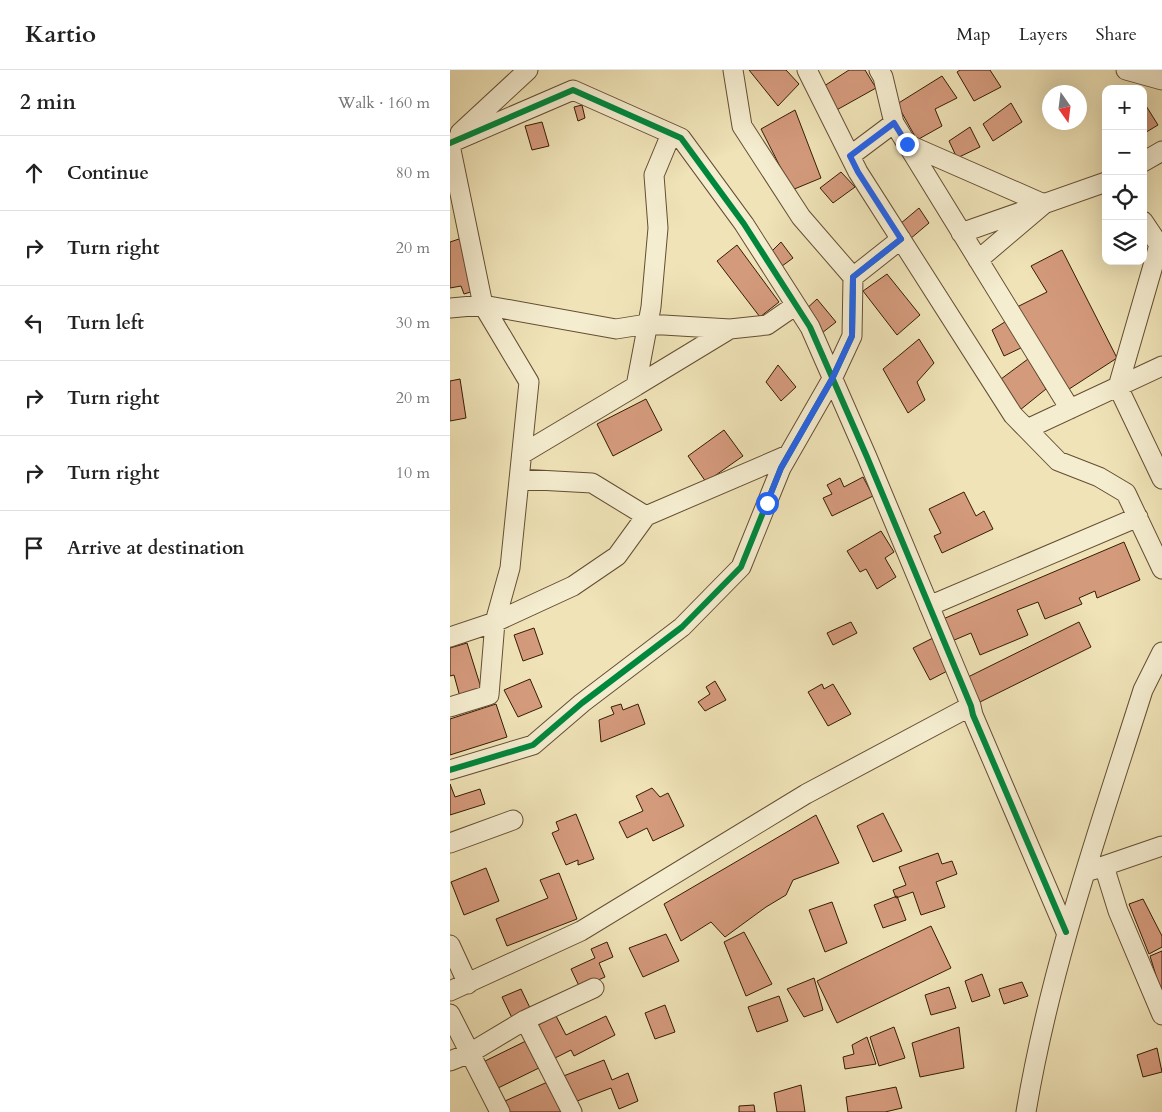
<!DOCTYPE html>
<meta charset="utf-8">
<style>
body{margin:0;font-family:Cardo,serif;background:#f2f2f2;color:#222}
.controls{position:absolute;right:15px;top:15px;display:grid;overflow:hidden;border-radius:10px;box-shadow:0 5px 20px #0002}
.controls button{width:45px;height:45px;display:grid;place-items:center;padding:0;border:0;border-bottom:1px solid #e0e0e0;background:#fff;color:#222;font:25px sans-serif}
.compass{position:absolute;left:592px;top:15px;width:45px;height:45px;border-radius:50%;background:#fff;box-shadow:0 5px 20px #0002;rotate:166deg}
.stop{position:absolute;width:15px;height:15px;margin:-11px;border:4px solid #2563eb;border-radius:50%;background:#fff}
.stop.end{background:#2563eb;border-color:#fff;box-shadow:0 1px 5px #0008}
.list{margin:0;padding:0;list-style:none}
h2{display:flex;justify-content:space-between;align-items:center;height:65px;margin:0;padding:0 20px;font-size:21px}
h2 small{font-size:16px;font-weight:400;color:#767676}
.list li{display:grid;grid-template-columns:32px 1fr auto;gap:15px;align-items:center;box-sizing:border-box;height:75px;padding:0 20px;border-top:1px solid #e0e0e0}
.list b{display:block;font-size:19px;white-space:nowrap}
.list em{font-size:16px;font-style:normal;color:#767676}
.icon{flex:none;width:28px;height:28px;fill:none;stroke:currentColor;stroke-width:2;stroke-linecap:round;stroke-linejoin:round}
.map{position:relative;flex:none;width:712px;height:1042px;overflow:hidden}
header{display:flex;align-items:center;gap:30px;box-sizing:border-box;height:70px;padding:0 25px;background:#fff;border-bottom:1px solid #e0e0e0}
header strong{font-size:24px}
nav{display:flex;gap:28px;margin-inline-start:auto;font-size:18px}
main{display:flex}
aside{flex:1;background:#fff}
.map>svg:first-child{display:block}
.building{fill:#d49a7c;stroke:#361c05}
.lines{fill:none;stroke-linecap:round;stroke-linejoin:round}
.minor-casing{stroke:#644e32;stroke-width:21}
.minor{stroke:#f5edd0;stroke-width:19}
.cycleway-casing{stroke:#f5edd0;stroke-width:9}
.cycleway{stroke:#00873e;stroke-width:6}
.route{stroke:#2563eb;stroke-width:6}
</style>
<header>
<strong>Kartio</strong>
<nav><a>Map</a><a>Layers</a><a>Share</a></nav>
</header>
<main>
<aside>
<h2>2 min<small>Walk · 160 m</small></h2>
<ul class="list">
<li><svg class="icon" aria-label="ahead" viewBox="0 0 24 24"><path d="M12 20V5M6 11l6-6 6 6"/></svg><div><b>Continue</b></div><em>80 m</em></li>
<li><svg class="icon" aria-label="right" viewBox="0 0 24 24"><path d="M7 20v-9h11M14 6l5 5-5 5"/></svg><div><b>Turn right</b></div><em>20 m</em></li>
<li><svg class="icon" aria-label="left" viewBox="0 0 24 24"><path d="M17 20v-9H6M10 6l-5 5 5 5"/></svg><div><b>Turn left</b></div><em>30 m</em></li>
<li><svg class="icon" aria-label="right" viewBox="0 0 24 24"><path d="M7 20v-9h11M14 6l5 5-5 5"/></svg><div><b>Turn right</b></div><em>20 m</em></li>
<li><svg class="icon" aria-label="right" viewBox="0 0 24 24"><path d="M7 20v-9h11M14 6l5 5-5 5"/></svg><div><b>Turn right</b></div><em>10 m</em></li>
<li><svg class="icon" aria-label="arrive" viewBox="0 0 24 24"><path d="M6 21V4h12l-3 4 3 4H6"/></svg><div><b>Arrive at destination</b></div></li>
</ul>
</aside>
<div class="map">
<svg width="712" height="1042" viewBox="0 0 712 1042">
<rect width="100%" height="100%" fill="#efe3b7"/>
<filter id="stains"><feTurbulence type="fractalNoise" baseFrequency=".004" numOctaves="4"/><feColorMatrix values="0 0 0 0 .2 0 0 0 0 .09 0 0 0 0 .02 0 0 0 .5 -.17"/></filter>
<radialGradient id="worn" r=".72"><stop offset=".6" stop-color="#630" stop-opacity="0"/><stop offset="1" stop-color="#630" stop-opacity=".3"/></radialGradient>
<path class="building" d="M299,0H336L349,14L328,36Z
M399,0H415L426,18L383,42L371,18Z
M510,0H540L551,17L524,31L507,2Z
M492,6L507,28L485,39L492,56L467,70L447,34Z
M693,31L708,55L693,64Z
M561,33L572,52L543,71L533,54Z
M132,35L135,48L128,51L124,37Z
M345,40L371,108L342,120L311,59Z
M92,52L99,76L82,80L75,56Z
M520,57L530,77L507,88L499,71Z
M391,102L405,117L383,133L370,118Z
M469,138L479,153L460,169L450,154Z
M12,168L24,221L14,224L11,216L0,218V172Z
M331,172L343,188L328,199L318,185Z
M287,175L329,232L310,247L267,191Z
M612,180L667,288L613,323L567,237L597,222L581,196Z
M437,204L470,245L447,265L413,221Z
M367,229L386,252L372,263L354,241Z
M558,250L573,277L554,286L542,260Z
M469,269L484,293L467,312L475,330L458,343L433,299Z
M578,289L596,319L570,340L551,309Z
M328,295L346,317L331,331L316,312Z
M10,309L16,348L0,351V311Z
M196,329L212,360L163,386L147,354Z
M274,360L293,386L256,412L238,386Z
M413,407L423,426L382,446L373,428L382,424L377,415L390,408L394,417Z
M514,422L526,446L534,441L543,459L492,483L484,466L491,463L479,439Z
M431,461L444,482L435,488L446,507L427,519L416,499L410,502L397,481Z
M674,472L690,510L647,528L645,521L629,528L632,534L595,549L588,532L567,540L578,565L530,585L521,563L502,571L493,549Z
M401,552L407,563L383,575L377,563Z
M629,552L641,577L530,632L518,607Z
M84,558L93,584L73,591L64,565Z
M485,567L501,599L480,610L463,578Z
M17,573L32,621L10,627L4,605L0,606V578Z
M80,609L92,637L68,647L54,620Z
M265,611L276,630L255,641L248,632L260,624L256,617Z
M372,614L374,619L383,614L401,644L378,656L358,622Z
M46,634L57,667L0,685V649Z
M171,634L173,640L188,634L195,654L151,672L149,650L164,644L161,637Z
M0,714L5,727L30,719L35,734L0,745Z
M202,718L210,727L218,723L234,756L203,771L197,758L177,768L169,752L193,741L186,726Z
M433,743L452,781L423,792L407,756Z
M126,744L144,789L128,795V790L116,795L102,763L109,760L106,752Z
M366,745L389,793L343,810L336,825L316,837L275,867L261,852L231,871L214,834Z
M488,783L492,794L502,791L507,804L486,812L495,837L471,845L463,822L446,828L443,820L456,815L449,797Z
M36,798L49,831L14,845L1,812Z
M109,803L127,849L57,876L46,849L98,828L90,810Z
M447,826L456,850L433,858L424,835Z
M693,829L712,866V877L699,884L679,834Z
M382,832L397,873L375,882L359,840Z
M481,856L501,898L387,953L367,911Z
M294,862L322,914L296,926L274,872Z
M216,864L229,891L193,907L179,878Z
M157,872L163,887L149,893L155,907L130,918L121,899L145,888L141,879Z
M712,881V921L711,922L700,886Z
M532,904L540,926L522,932L515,911Z
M364,908L373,940L354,947L337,919Z
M572,912L578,926L554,934L549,919Z
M499,917L506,938L481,945L475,925Z
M71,919L82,942L63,950L52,927Z
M329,926L338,951L307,962L298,937Z
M215,935L225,962L205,969L195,943Z
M106,946L116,965L156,946L165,965L124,986L121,980L103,989L86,956Z
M444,957L455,988L429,996L420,967Z
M509,957L514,998L470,1007L462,973Z
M417,967L426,994L395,999L393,987L404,984L402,975Z
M80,969L93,996L44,1020L31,993Z
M707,978L712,1002L693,1007L687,985Z
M154,990L162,1010L178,1003L188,1031L169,1039L161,1018L122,1033L111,1007Z
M102,1010L116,1042H59L55,1031Z
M351,1015L355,1042H327L324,1023Z
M446,1017L452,1038L435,1042H398L396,1027Z
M304,1035L305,1042H289V1036Z"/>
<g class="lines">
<defs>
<path id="minor" d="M283,0L292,56L351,147L403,207
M357,0L408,102L563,345L608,391L649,407L676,423L712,499
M676,0L712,10
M444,53L620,339
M10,63L78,0
M221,64L204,105L208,158L201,237L186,316L280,259L317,255L346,235
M0,73L123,20L231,68L294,154L360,257L417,387L521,636L523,645L616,862
M457,74L594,134L528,190
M0,75L33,235L79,312L60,498L45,552L39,625L0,637
M400,86L444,53L433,7L429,0
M693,92L712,81
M693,151L709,175L668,317L712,409
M511,163L656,112
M0,238L33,235L166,259L197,254L280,259
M577,359L712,296
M72,384L186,316
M69,409L142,413L196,446L338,385
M479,536L688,447
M0,567L45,552L123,516L167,486L196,446
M0,700L83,675L132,633L232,557L291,497L331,398L382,309L402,266L403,207L451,169
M0,773L63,750
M654,796L668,841L712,945
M642,800L712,776
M0,875L18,914
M0,921L131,861L356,724L521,636
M0,944L50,1042
M75,950L122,1042
M0,991L20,983L75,950L144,918
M576,1042C600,898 649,759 693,620L712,582"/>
</defs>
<use href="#minor" class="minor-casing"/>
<use href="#minor" class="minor"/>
<defs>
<path id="cycleway" d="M0,73L123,20L231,68L294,154L360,257L417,387L521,636L523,645L616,862
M0,700L83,675L132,633L232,557L291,497L331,398L382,309L402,266L403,207L451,169"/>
</defs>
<use href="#cycleway" class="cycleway-casing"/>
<use href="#cycleway" class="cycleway"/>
</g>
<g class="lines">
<path class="route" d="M317,433L331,398L382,309L402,266L403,207L451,169L408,102L400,86L444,53L457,74"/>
</g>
<rect width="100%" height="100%" filter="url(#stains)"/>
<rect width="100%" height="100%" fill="url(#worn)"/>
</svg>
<div class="controls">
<button>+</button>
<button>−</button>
<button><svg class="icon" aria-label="locate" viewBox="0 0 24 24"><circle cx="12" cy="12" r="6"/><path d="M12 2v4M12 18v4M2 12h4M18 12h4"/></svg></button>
<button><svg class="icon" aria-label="layers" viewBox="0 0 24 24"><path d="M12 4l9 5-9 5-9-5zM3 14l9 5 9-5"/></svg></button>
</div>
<svg class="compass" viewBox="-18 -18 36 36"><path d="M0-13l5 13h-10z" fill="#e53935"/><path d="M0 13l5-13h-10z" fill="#767676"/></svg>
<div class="stop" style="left:317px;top:433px"></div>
<div class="stop end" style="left:457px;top:74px"></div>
</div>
</main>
